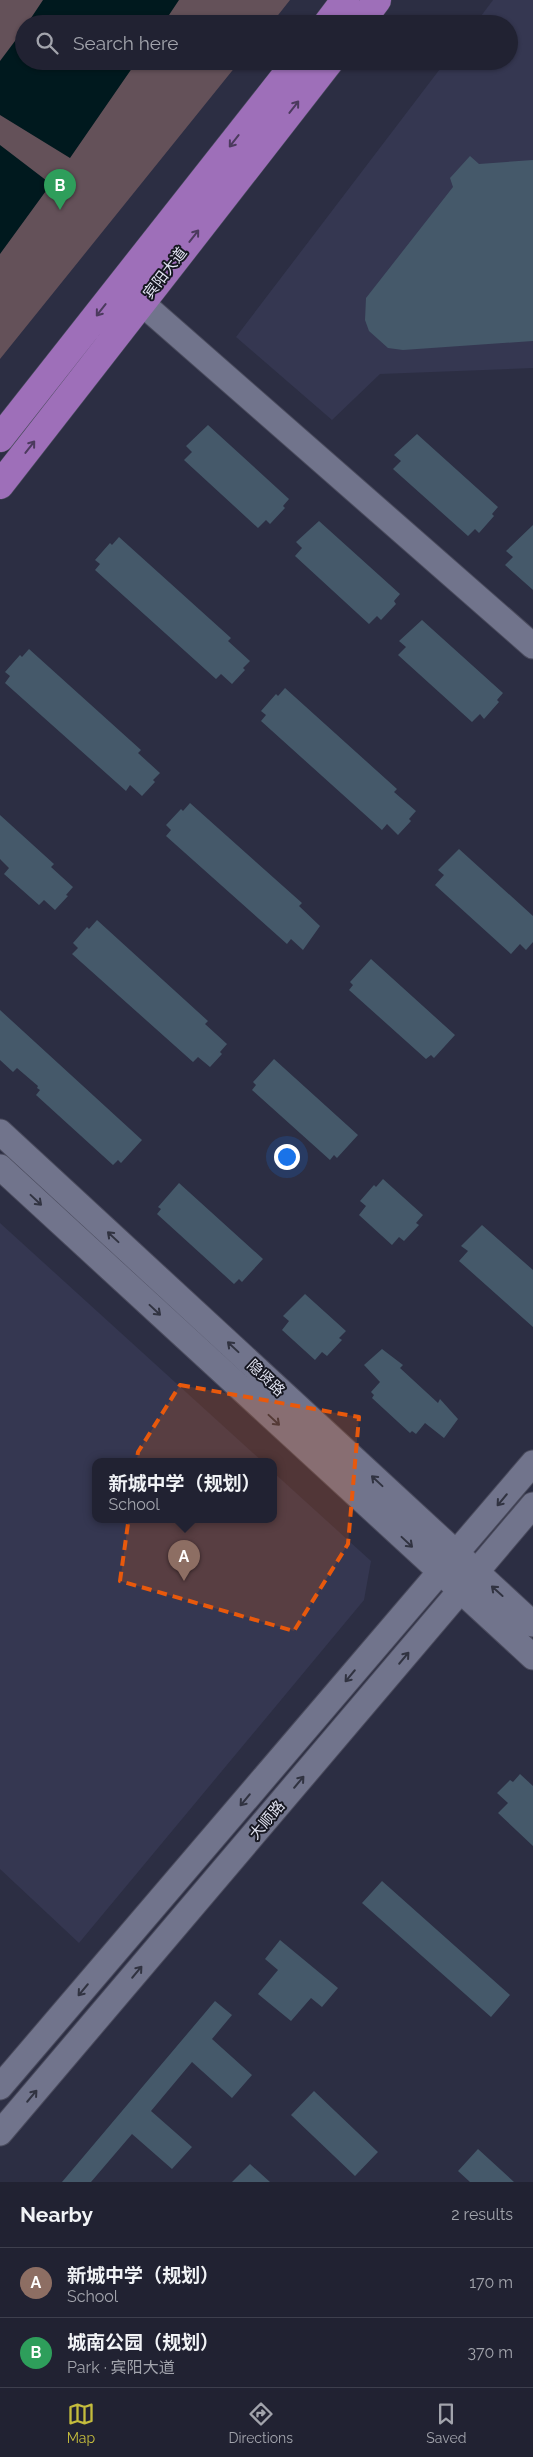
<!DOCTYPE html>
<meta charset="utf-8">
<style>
body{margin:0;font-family:Raleway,"Noto Sans SC",sans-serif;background:#292a3a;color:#f1f3f6}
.you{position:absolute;left:286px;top:1156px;width:18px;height:18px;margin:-12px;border:4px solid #fff;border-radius:50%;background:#1a73e8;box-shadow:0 0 0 8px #1a73e833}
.badge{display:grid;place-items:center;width:32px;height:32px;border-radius:50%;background:#c4bc3d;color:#fff;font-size:16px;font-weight:700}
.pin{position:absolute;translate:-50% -41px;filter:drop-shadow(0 1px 2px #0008)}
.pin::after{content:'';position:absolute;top:26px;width:18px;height:15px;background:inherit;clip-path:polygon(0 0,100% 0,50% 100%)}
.popup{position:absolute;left:92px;top:1458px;width:185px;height:65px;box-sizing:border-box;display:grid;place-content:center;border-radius:10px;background:#212232;filter:drop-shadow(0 1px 4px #0005);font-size:16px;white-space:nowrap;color:#a2a4ac}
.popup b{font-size:19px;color:#f1f3f6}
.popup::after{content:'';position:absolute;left:50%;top:100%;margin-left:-10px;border:10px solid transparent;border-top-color:#212232}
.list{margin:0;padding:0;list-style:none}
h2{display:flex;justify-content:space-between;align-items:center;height:65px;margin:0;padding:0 20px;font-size:21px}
h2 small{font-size:16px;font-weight:400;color:#a2a4ac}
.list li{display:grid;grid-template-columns:32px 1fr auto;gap:15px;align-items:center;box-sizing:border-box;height:70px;padding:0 20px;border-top:1px solid #3e3f4d}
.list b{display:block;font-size:19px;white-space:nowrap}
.list p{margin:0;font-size:16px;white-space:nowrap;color:#a2a4ac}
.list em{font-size:16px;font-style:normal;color:#a2a4ac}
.icon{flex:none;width:28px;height:28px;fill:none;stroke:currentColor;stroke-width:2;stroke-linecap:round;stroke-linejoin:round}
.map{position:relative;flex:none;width:533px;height:2182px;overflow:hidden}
.search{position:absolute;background:#212232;box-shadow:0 1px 4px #0004;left:15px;right:15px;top:15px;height:55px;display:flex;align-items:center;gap:12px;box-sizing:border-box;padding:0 18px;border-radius:28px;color:#a2a4ac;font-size:19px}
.sheet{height:205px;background:#212232}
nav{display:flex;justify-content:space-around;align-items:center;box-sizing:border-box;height:70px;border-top:1px solid #3e3f4d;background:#212232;font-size:14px;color:#a2a4ac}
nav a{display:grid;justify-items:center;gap:2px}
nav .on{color:#c4bc3d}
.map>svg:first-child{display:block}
.built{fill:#353751}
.green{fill:#645159}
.water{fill:#00191e}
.building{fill:#45596a}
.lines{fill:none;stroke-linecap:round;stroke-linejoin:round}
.tertiary-casing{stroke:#4a4b5d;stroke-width:27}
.trunk-casing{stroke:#4a4b5d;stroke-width:29}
.tertiary{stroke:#71748c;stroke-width:25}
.trunk{stroke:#9e6fb9;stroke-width:28}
.oneway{stroke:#4c3a5e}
.oneway2{stroke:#313341}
.marked{fill:#e8590c;fill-opacity:0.2;stroke:#e8590c;stroke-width:4;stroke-dasharray:10 6;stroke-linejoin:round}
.labels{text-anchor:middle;stroke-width:4;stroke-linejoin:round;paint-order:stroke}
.street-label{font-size:15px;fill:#e1e3f1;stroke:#161721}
</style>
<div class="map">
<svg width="533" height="2182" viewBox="0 0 533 2182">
<rect width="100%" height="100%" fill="#2c2e43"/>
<path class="built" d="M493,0H533V368L380,374L332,420L236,337L446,61H509V24H475Z
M0,1223L263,1462H95V1520H273V1472L371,1561L364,1600L79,1943L0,1869Z"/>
<path class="green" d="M0,0H290L271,24H24V61H240L0,359Z"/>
<path class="water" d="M43,0H179L163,24H27Z
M24,29V61H137L70,158L0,115V61Z
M0,145L51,184L0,254Z"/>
<path class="building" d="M470,156L479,164L533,160V341L403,350L388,348L369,331L365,320L366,298L453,187L450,178Z
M208,425L289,499L283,506L285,508L270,524L266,520L258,528L184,460L192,452L186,446Z
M417,434L498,507L492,514L494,516L479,533L475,529L468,536L393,469L401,461L394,455Z
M319,521L400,594L394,601L396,604L381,620L377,616L369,624L295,556L302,548L296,542Z
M533,525V590L505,565L513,557L506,551Z
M119,537L231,638L228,641L250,661L243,668L245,670L232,684L221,674L216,679L95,570L100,564L95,560L110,543L112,545Z
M422,620L503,693L497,700L499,702L484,719L480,714L472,722L398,655L406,647L399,641Z
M29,649L141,750L138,753L160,773L153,780L155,782L142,796L130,785L126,791L5,683L10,676L5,672L20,655L22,657Z
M285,688L397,789L394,792L416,811L409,819L411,821L398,835L387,824L382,830L261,721L266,715L261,711L276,694L278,696Z
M190,803L302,903L299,906L320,926L303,950L291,939L287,944L166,836L171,830L166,825L181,809L183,811Z
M0,815L54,864L51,867L73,887L66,895L68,896L55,910L44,900L39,905L4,874L9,868L0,859Z
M459,849L533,916V942L526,950L520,944L511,954L435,885L444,875L438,870Z
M97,920L208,1021L205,1024L227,1044L220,1052L222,1054L210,1067L198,1057L193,1062L72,954L78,948L73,943L87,927L89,929Z
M371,959L455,1035L434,1058L431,1055L426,1059L349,990L353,985L350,982Z
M0,1010L142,1140L121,1163L118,1160L113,1165L36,1095L40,1090L37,1088L38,1086L17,1068L13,1072L0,1060Z
M274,1059L358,1135L337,1158L334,1155L330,1160L252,1090L256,1085L253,1082Z
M383,1179L423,1215L416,1223L419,1225L404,1241L399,1237L392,1245L359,1215L366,1206L360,1201L374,1185L376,1187Z
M179,1183L263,1259L242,1282L239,1279L234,1284L157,1214L161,1209L158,1207Z
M482,1225L533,1270V1327L459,1261L468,1251L461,1246Z
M305,1294L346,1331L339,1338L342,1340L327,1356L322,1352L315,1360L282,1330L289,1321L283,1316Z
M382,1349L403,1365L400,1368L438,1403L440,1399L458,1419L444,1438L425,1423L416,1434L412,1431L410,1433L372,1398L374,1395L371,1392L380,1382L364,1365Z
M520,1774L533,1786V1846L498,1813L508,1803L497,1793L510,1780L513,1782Z
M382,1881L510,1995L491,2017L362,1903Z
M280,1940L338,1988L322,2007L311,1998L291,2021L258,1994L278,1970L265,1959Z
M215,2001L232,2015L212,2039L252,2075L232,2098L192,2062L151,2111L192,2147L172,2169L132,2134L91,2182H62Z
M314,2091L378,2152L355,2176L291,2115Z
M478,2149L514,2182H470L458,2171Z
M250,2164L270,2182H232Z"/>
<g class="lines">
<defs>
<path id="tertiary" d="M127,290L533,646
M0,1132L533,1624
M0,1167L533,1657
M0,2087L533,1463
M0,2133L533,1505"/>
<path id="trunk" d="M327,24L345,0
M359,24L377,0
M0,438L297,61
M0,485L330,61"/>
</defs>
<use href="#tertiary" class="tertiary-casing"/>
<use href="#trunk" class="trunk-casing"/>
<use href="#tertiary" class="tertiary"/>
<use href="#trunk" class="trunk"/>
</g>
<defs><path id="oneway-shaft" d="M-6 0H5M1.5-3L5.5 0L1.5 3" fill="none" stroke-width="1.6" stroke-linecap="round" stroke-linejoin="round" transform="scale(1.25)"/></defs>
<g class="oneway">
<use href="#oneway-shaft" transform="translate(294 107) rotate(-52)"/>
<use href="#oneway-shaft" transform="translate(234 141) rotate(128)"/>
<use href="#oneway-shaft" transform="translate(194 236) rotate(-52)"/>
<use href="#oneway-shaft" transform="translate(101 310) rotate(128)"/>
<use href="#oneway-shaft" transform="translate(30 447) rotate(-52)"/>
</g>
<g class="oneway2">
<use href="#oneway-shaft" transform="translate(36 1200) rotate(43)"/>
<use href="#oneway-shaft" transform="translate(113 1237) rotate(-137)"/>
<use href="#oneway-shaft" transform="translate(155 1310) rotate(43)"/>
<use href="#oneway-shaft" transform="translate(233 1347) rotate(-137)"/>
<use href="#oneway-shaft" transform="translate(274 1420) rotate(43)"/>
<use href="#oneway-shaft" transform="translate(377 1481) rotate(-137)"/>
<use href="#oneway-shaft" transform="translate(502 1500) rotate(130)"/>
<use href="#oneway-shaft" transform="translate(407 1542) rotate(43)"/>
<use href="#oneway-shaft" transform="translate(497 1591) rotate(-138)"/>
<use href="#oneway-shaft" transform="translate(404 1658) rotate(-50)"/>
<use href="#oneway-shaft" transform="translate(350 1676) rotate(130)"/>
<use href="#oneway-shaft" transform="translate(299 1782) rotate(-50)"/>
<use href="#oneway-shaft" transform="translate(245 1800) rotate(130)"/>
<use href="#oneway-shaft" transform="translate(137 1972) rotate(-50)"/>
<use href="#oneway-shaft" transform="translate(83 1990) rotate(130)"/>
<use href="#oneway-shaft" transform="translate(32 2096) rotate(-50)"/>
</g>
<path class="marked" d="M180,1385L359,1417L348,1544L294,1631L120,1581L138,1452Z"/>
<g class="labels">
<g class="street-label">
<text transform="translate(165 273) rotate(-52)" y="5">宾阳大道</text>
<text transform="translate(266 1378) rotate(43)" y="5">隐贤路</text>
<text transform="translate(267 1820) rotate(-50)" y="5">大顺路</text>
</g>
</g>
</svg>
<div class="you"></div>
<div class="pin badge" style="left:184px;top:1581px;background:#8d6e63">A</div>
<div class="popup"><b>新城中学（规划）</b>School</div>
<div class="pin badge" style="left:60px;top:210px;background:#2e9e5b">B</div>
<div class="search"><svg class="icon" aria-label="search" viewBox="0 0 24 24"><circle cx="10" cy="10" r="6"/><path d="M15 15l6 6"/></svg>Search here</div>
</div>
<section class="sheet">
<h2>Nearby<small>2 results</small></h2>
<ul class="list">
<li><span class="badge" style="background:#8d6e63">A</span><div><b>新城中学（规划）</b><p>School</p></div><em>170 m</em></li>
<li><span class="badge" style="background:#2e9e5b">B</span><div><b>城南公园（规划）</b><p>Park · 宾阳大道</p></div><em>370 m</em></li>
</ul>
</section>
<nav>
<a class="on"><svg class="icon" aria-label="map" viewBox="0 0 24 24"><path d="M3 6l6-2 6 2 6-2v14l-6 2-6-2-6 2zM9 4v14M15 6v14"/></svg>Map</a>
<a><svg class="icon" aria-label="directions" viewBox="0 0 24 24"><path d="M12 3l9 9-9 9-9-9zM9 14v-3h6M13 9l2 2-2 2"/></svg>Directions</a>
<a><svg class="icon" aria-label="saved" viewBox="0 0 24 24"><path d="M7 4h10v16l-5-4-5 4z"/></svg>Saved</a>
</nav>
